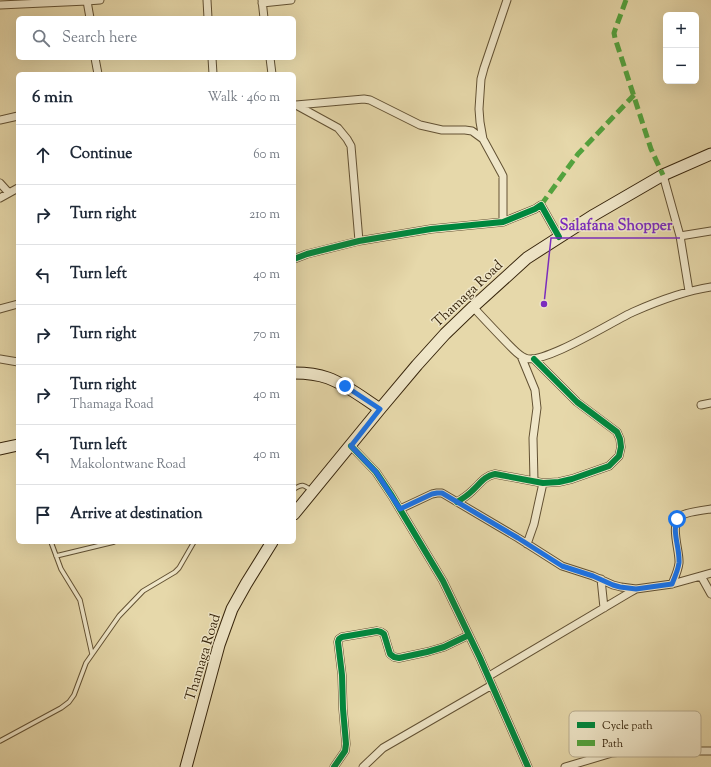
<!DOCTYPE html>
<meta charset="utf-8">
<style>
body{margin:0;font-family:"Sorts Mill Goudy",serif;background:#f6f6f7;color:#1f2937}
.controls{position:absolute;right:12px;top:12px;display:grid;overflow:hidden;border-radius:6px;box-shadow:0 4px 16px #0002}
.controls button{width:36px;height:36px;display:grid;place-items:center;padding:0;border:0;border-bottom:1px solid #e0e1e3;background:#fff;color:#1f2937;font:20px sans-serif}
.stop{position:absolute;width:12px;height:12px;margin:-9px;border:3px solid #1a73e8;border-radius:50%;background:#fff}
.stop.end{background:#1a73e8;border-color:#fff;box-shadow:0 1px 4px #0008}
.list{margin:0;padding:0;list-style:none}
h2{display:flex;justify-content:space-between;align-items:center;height:52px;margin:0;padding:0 16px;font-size:17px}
h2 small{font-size:13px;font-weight:400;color:#747a83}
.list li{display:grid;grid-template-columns:26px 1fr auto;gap:12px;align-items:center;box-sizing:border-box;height:60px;padding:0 16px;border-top:1px solid #e0e1e3}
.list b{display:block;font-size:15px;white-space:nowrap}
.list p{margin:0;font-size:13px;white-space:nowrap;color:#747a83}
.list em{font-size:13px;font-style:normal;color:#747a83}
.icon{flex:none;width:22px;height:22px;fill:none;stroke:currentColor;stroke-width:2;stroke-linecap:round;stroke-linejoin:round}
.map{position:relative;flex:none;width:711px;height:767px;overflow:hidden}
.search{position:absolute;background:#fff;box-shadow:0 4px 16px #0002;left:16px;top:16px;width:280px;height:44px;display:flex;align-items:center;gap:10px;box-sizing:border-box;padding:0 14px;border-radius:6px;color:#747a83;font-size:15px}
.panel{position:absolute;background:#fff;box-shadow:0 4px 16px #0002;left:16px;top:72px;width:280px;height:472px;border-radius:6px}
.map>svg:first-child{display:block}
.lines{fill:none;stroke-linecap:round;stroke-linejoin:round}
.service-casing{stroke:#625133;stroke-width:5.5}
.minor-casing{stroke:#625133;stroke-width:9}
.secondary-casing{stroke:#36240b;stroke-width:13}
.service{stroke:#efe6c8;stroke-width:3.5}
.minor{stroke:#efe6c8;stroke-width:7}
.secondary{stroke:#efe6c8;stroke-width:11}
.quiet{stroke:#53a33e;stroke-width:5;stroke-dasharray:10 5;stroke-linecap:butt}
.cycleway-casing{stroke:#efe6c8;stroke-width:8}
.cycleway{stroke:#00873e;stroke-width:6}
.route{stroke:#1a73e8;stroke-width:5}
.labels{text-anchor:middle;stroke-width:3;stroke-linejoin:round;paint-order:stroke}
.street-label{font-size:14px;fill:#36240b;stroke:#efe6c8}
.key{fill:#efe6c8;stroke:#b8ac8f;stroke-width:1}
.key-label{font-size:11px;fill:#36240b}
.leader{fill:none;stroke:#7b2cbf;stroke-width:1.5}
.callout-dot{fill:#7b2cbf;stroke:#efe6c8;stroke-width:1.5}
.callout-label{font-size:15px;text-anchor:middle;font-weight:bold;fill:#7b2cbf;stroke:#efe6c8;stroke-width:3;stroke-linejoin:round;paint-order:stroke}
</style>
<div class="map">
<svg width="711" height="767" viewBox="0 0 711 767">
<rect width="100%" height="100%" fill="#e6d8aa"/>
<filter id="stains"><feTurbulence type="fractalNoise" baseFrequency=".005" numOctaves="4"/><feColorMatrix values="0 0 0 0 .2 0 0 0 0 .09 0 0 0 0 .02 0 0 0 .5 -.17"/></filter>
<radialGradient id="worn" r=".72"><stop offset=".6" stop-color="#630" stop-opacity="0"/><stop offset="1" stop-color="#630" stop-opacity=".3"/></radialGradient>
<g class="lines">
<defs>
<path id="service" d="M294,489C303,483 304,485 312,491
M51,542L61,569L80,600L92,654
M56,556L114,542
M0,741L61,708L69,702L74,695L86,663L119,616L143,591L175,572L179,568L194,542"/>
<path id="minor" d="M87,0V1L100,0
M207,0L208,18
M262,0L264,18
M262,3L291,0
M0,5L87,1L90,18
M95,58L98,74
M212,58L213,74
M270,58L272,74
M296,105L364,99L370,100L420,125L442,130H465L472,131L483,139
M296,105L338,128L347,139L351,146L359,241
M0,120L18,116
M663,175L680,236L689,291
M0,183L9,193
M0,198L18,188
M503,222V176L501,172L483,139L480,122L479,109L481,79L484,68L507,0
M680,236L711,231
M294,259L307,254L359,241L431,229L503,222L535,209L541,205L559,237
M473,307C486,321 499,335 513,349C516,352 520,356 525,358C542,366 613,321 633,312C658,301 684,291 711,287
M0,309L18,304
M521,356L535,390L537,408L533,438L534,481
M0,359L18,362
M701,405L711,403
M351,446L376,472L392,496L443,581L480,658L528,767
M457,502C462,499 468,495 472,491C480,484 484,476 495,474L543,483L559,482L572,479L609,466L619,456L621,447L620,439L617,432L577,402L534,359
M400,509L432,494L437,493H442L518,538L562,566L593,576L613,585L621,587L636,589
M527,544L534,524L543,483
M701,576L711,594
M601,579L604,608
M672,584C675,577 678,571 679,563C680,551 669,524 681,516C686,512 704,510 711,509
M489,676L629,593L636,589L672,584L711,573
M334,767L345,751L346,744L343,709L342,675L338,642L339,639L342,637L377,631L381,632L384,634L390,654L394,657L399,658L427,652L444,647L469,635
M363,767L383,748L492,685
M565,767L612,753L633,751H711"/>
<path id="secondary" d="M294,373C305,373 317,374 328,378C347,385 363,398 380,409
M0,449L18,445
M294,514L380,409L417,365L445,334L473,307L527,258L594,215L663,175L711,154
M186,767L219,645L232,609L246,584L272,542"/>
</defs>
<use href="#service" class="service-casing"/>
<use href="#minor" class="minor-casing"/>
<use href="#secondary" class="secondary-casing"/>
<use href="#service" class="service"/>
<use href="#minor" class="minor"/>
<use href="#secondary" class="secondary"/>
<path class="quiet" d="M626,0L615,30L614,33L615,38L651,149L663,175
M541,205L578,154L634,95"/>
<defs>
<path id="cycleway" d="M294,259L307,254L359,241L431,229L503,222L535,209L541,205L559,237
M351,446L376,472L392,496L443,581L480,658L528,767
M457,502C462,499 468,495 472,491C480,484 484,476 495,474L543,483L559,482L572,479L609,466L619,456L621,447L620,439L617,432L577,402L534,359
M334,767L345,751L346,744L343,709L342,675L338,642L339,639L342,637L377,631L381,632L384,634L390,654L394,657L399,658L427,652L444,647L469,635"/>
</defs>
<use href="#cycleway" class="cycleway-casing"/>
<use href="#cycleway" class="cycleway"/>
</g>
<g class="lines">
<path class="route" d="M345,386L380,409L351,446L376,472L400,509L432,494L437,493H442L518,538L562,566L593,576L613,585L620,587L636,589L672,584C675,577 678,570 679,563C680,548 672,533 677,519"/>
</g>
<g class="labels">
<g class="street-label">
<text transform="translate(467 293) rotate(-43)" y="5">Thamaga Road</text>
<text transform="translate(202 657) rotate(-73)" y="5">Thamaga Road</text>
</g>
</g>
<rect x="569" y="711" width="132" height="46" rx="6" class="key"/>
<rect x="577" y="722" width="18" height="6" fill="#00873e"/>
<rect x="577" y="740" width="18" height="6" fill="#53a33e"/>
<g class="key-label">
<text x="602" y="729">Cycle path</text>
<text x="602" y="747">Path</text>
</g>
<path class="leader" d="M544 304L551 238H680"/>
<circle class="callout-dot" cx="544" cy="304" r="4"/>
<g class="callout-label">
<text x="616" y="230">Salafana Shopper</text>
</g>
<rect width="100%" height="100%" filter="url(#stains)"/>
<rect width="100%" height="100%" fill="url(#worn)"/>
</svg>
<div class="controls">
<button>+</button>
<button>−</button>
</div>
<div class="stop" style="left:677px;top:519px"></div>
<div class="stop end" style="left:345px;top:386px"></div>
<div class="search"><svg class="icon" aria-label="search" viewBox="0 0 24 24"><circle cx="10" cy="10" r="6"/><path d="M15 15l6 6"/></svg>Search here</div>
<section class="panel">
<h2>6 min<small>Walk · 460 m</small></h2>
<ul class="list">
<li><svg class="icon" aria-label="ahead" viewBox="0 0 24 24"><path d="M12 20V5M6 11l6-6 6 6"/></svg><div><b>Continue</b></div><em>60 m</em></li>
<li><svg class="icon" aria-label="right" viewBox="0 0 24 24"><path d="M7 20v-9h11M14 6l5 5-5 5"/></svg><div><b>Turn right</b></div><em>210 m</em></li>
<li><svg class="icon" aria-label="left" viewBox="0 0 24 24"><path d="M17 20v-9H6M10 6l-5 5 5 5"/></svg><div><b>Turn left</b></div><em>40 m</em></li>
<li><svg class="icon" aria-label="right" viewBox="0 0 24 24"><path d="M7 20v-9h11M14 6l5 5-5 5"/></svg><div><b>Turn right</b></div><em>70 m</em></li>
<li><svg class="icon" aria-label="right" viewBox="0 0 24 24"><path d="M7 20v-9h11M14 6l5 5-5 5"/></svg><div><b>Turn right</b><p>Thamaga Road</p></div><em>40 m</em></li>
<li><svg class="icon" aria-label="left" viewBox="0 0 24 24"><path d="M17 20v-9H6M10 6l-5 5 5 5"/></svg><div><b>Turn left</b><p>Makolontwane Road</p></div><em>40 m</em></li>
<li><svg class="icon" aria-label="arrive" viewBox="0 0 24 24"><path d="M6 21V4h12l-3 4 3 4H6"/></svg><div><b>Arrive at destination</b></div></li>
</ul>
</section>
</div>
